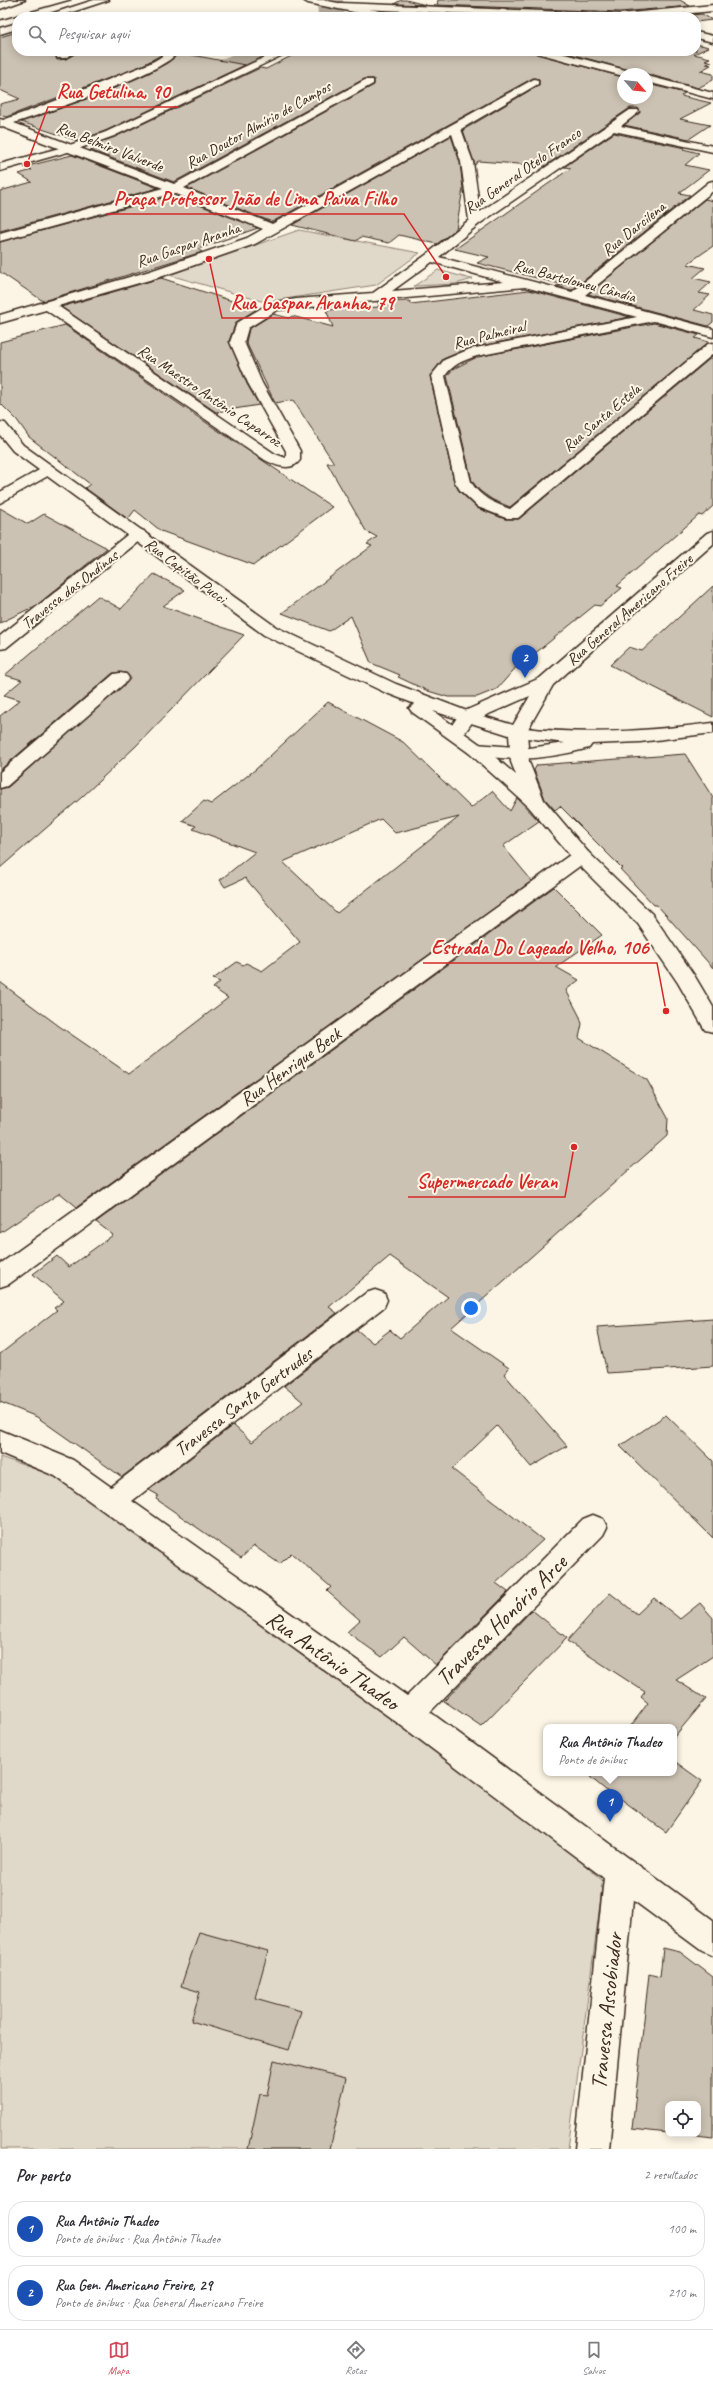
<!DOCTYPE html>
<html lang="pt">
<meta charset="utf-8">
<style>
body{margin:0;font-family:Caveat,sans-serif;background:#f7f7f7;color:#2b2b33}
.controls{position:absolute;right:12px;bottom:12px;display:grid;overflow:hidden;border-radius:8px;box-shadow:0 2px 10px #0003}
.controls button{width:36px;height:36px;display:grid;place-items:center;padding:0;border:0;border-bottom:1px solid #e1e1e2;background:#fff;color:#2b2b33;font:20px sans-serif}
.compass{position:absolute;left:617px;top:68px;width:36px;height:36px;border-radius:50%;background:#fff;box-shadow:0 2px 10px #0003;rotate:118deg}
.you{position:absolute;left:471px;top:1308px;width:14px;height:14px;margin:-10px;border:3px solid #fff;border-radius:50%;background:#1a73e8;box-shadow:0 0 0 6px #1a73e833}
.badge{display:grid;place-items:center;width:26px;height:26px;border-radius:50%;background:#d1495b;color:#fff;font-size:13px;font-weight:700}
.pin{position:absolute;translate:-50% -33px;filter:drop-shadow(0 1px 2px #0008)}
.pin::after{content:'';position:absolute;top:21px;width:14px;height:12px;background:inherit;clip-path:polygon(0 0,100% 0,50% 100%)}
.popup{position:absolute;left:543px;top:1724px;width:134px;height:52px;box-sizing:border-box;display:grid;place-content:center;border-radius:8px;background:#fff;filter:drop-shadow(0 1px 3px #0005);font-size:13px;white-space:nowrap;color:#7c7c81}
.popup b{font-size:15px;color:#2b2b33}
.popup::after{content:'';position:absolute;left:50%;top:100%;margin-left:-8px;border:8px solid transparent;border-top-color:#fff}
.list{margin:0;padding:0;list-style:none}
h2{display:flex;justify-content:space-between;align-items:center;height:52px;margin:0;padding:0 16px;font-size:17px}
h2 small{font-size:13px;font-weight:400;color:#7c7c81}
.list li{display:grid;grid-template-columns:26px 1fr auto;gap:12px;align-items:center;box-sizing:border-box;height:56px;margin:0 8px 8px;padding:0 8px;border:1px solid #e1e1e2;border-radius:16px}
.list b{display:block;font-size:15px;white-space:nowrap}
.list p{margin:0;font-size:13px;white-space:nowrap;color:#7c7c81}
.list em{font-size:13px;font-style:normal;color:#7c7c81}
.icon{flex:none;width:22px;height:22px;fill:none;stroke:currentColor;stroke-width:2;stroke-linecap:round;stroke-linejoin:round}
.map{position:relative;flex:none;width:713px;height:2149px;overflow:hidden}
.search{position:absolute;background:#fff;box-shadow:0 2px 10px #0003;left:12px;right:12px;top:12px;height:44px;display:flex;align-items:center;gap:10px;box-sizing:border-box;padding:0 14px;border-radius:16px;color:#7c7c81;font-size:15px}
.sheet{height:180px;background:#fff}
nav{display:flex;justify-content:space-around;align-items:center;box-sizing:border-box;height:56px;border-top:1px solid #e1e1e2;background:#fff;font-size:11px;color:#7c7c81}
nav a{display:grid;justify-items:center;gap:2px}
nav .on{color:#d1495b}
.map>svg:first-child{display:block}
.green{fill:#e0d8c8;stroke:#8e8173}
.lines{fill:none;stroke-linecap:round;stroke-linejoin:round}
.river{fill:#b7ad9e;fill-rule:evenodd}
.building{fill:#ccc2b3;stroke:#3b2a1e;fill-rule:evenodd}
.street-casing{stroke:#3b2a1e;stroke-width:3}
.secondary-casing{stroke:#3b2a1e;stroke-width:3}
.primary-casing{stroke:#3b2a1e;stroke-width:3}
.street{fill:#fcf5e5;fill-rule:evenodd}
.secondary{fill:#fcf5e5;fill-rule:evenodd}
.primary{fill:#fcf5e5;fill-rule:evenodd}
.rail{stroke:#3b2a1e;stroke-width:1.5}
.labels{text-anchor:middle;stroke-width:4;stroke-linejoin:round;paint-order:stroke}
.far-street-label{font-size:16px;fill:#3b2a1e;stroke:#fcf5e5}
.street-label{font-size:19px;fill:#3b2a1e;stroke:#fcf5e5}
.near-street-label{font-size:23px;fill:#3b2a1e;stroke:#fcf5e5}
.leader{fill:none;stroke:#d62828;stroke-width:1.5}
.callout-dot{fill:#d62828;stroke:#fcf5e5;stroke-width:1.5}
.callout-label{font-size:20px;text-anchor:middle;font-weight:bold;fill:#d62828;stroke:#fcf5e5;stroke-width:4;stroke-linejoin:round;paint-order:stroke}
</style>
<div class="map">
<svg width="713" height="2149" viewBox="0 0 713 2149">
<rect width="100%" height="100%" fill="#fcf5e5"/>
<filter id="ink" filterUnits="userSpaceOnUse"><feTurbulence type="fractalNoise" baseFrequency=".025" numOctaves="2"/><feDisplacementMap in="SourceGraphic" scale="8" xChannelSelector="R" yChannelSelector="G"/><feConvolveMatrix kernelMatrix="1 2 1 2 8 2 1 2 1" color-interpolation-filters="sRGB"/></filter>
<g filter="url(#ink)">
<path class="green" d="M299,230L420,253L376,285L265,302L169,275Z
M438,270L471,279H473L455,284L414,286Z
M0,1457L58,1477L391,1716L552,1836L603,1881L568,2149H0Z"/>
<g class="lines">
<path class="river" d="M317,0H343L344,17H318Z
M239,51H275L271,57L174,104L164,107L154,104L150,98L154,92Z"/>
</g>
<path class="building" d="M401,0H406L426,5L394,4Z
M438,0H680L690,6L620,12L437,5Z
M383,11L510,17H382L385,15Z
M702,14L712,20L696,22V17H667Z
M17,32V51H60L56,54L57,60L66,59L79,51H162L163,54L141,66L6,117L0,115V104L20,99L0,90V37Z
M696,44L709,47L694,54L710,58L705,60L712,62L706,64L711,65L700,71L713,74V80L698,88L647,74H635L633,71L559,51H696Z
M301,51H535L537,54L623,77V98H647V84L685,93L681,96L711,103L680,119L710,125L689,139L624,125L640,112L638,108H630L545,166L478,161L475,165L463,130L539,85V79L533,78L272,222L187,188L374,85V79H364L174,182L90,150L100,148L92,145L115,137L260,68L266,69Z
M176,52L245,65L105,131L78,141L21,122L101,94L149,73L167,63L177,55Z
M614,133L685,148L683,149L699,153L685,165L709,170L679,193L690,195L572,290L556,286L564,285L477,263L489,257L455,249L571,168L564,167Z
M451,136L460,162L463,189L456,229L437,244L399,235L389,243L361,237L356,241L292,225Z
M72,155L158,188L0,231V191L32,182L19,174L32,170L24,167Z
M174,195L258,228L198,249L202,252L186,257L43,301L0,272V242Z
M705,199L713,201V246L687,264L705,268L693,278L711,282L699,293L710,295L694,310L713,315V322L708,326L588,294Z
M161,278L257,309L236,322L229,341L247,384L259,405L216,412L61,307Z
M529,290L630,317L470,348L443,359L430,376L454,482L459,491L477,508L505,519H519L713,356V506L702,516L699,515L617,586L622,588L600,606L595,605L528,659L525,657L497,689L477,697H448L428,691L398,677L400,675L371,663L351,616L329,631L282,613L372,546L367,544L377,537L366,531L327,463H334L293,400L275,403L246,342L249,329L273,314L289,318L292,316L333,327L326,310L379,307L378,302L410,301L411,304Z
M654,323L699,335L695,338L709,342L510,507L493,500L480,491L472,481L447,376L453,369L477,357Z
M65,325L195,415L332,507L254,565L161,531L135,510L128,519L85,488L90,484L29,437L17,420L0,403V342Z
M0,508L28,524L44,514L107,548L37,605L0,623Z
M154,574L185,590L163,606L244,635L136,746L82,797L0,868V789L8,787L130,678L126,673H113L0,770V716L20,700L4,695L22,680L5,675L98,596L121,609Z
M713,586V717L610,665L629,647L642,651Z
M328,702L403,742L471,808L492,791L510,811L517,798L539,821L503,846L532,881L77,1207L60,1193L0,1233V982L59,1026L129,1074L228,998L213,988L220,982L213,979L237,962L243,965L246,963L262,971L300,942L245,878L225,887L220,880L255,852L193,829L196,826L182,821L204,801L211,804L256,769ZM459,817L337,913L283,862L381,819L395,833Z
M685,754L713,798V968L657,905H654L620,869L622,868L560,806L555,810L545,799L534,770L537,765Z
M554,887L602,935L556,967L579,980L566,990L580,1017L582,1024L579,1038L647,1080L668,1118L667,1136L451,1328L509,1368L504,1374L567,1446L531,1467L497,1426L452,1469L543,1540L496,1583L508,1592L436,1665L404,1637L382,1657L347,1632L360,1620L327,1591L331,1587L291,1553L280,1564L254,1546L241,1558L156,1499L158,1495L149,1490L233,1425L252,1442L303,1402L284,1386L357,1330L373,1343L390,1330L400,1338L448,1297L390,1256L329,1307L337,1313L122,1477L37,1417L0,1402V1354L57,1310L54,1308L64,1301L33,1274L57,1256L69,1267L113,1235L96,1222Z
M713,1319V1366L607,1373L597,1327Z
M666,1415L713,1461V1538L620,1446Z
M610,1593L637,1614L654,1598L680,1619L700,1603L713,1618V1656L676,1680L706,1699L674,1737V1727H630L648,1703L641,1697L645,1692L567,1641Z
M532,1610L567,1638L481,1726L444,1701Z
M674,1761L702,1781L666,1832L621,1799L619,1801L590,1777L594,1773H674Z
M199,1932L268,1951L255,1998L301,2011L289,2050L191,2021L200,1992L181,1986Z
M663,1948L680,1952L713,1977V2138L679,2134H698V2104H668V2133L632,2129L649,1974L660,1977Z
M274,2060L346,2078L330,2149H248L260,2094L267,2095Z"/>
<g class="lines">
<defs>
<path id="street" d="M340,3L620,14L713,5V11L651,17H545L337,8L335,6Z
M696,32L713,36V42L696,38Z
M64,51H78L65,58H57V54Z
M163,51H174L176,54C162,73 42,114 14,123L174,184L365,80H373V84L184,188L272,224L534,79L538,80V84L461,129L473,162L480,212L630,110H638L639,112L621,126L713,146V152L614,131L479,224L439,257L572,292L709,182L713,181V191L585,295L713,329V337L654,321L477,356C464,360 453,364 445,376L471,482C480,497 493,503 510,509L708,344L713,343V354L518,518H506L478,507L460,490L455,482L431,376L444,360L470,349L637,317L525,287L277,310L248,328L244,342L262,383L300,451V460C292,472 276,466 265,460L46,310L0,323V315L150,271L247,238L263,229L174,193L0,241V233L163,188L0,126V119L3,120C41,107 78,92 115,77C132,70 151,65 165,54ZM452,134L461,162L469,220L426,255L373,293L296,299L268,304L237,323L230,342L248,383L286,451V458L275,454L58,306L160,277L255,244ZM432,262L504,282L392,291Z
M536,51H553L633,72L634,74L623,76L537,53Z
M647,76L713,93V99L647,82Z
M48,465L53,467L56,470L53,473L0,503V492Z
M138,529L144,531L146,534L144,537L6,648L0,649V636L132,531Z
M120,673L126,674L129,678L126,682L7,786L0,788V772L114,674Z
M713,723V733L640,742L592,744L589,748C549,759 510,763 469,753L466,749L469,745L475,744L529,748L565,743L512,736L509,732L512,728L518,727C584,736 647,731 713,723Z
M581,850L588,852L591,856L588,860L9,1284L0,1287V1264L574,852Z
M375,1290L384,1293L387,1300L384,1307L132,1501L407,1696L583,1519L593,1515L603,1519L607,1527L603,1535L430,1712L713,1920V1956L702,1951L633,1900L609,2149H575L604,1878L399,1724L55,1476L0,1453V1430L73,1460L111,1487L366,1293Z"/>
<path id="secondary" d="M10,0H25L0,9V3Z
M713,531V544L553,685L524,736H512L509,732L530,696L473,721L461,738H449L446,734L460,713L540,678L707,533Z"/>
<path id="primary" d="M94,0H109L57,17H41Z
M303,0H323L379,11L384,14L379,17L308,3Z
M17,23V29L0,34V28Z
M278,51H291L114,136L75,150L0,171V164L67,146L106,132Z
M0,422L5,423L23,445L276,627L396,684L472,713L524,728L527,732L529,762L544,800L588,852L652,914L694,975L713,1007V1032L705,1030L678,983L638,924L574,860L528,806L469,753L412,712L409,708L415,704L384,692L264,635L13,451L0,435ZM433,711L509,735L511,762L516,775L481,745Z"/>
</defs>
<use href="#street" class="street-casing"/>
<use href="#secondary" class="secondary-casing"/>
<use href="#primary" class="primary-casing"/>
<use href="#street" class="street"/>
<use href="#secondary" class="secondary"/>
<use href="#primary" class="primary"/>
<path class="rail" d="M0,20L71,0"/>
</g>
</g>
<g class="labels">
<g class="far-street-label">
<text transform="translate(258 124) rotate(-29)" y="6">Rua Doutor Almírio de Campos</text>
<text transform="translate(110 146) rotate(21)" y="6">Rua Belmiro Valverde</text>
<text transform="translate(522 170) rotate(-35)" y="6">Rua General Otelo Franco</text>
<text transform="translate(633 228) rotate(-39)" y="6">Rua Darcilena</text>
<text transform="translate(188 244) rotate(-19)" y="6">Rua Gaspar Aranha</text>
<text transform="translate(575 280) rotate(15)" y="6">Rua Bartolomeu Cândia</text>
<text transform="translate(489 334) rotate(-14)" y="6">Rua Palmeiral</text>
<text transform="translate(210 395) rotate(34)" y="6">Rua Maestro Antônio Caparroz</text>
<text transform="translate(601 417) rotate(-40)" y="6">Rua Santa Estela</text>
<text transform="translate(186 570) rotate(37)" y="6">Rua Capitão Pucci</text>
<text transform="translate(69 589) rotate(-38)" y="6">Travessa das Ondinas</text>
<text transform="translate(629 609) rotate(-41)" y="6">Rua General Americano Freire</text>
</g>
<g class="street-label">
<text transform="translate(290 1066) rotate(-36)" y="7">Rua Henrique Beck</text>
<text transform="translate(243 1401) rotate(-37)" y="7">Travessa Santa Gertrudes</text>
</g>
<g class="near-street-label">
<text transform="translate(501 1620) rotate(-45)" y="8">Travessa Honório Arce</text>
<text transform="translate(333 1660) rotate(35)" y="8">Rua Antônio Thadeo</text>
<text transform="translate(606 2011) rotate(-84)" y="8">Travessa Assobiador</text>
</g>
</g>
<path class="leader" d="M27 164L48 107H178M446 277L404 214H106M209 259L222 318H402M666 1011L657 963H423M574 1147L565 1197H408"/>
<g class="callout-dot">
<circle cx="27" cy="164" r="4"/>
<circle cx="446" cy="277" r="4"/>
<circle cx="209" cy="259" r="4"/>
<circle cx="666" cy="1011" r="4"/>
<circle cx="574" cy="1147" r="4"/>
</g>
<g class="callout-label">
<text x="113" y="98">Rua Getulina, 90</text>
<text x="255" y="205">Praça Professor João de Lima Paiva Filho</text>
<text x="312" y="309">Rua Gaspar Aranha, 79</text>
<text x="540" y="954">Estrada Do Lageado Velho, 106</text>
<text x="487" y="1188">Supermercado Veran</text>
</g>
</svg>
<div class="controls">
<button><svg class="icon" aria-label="locate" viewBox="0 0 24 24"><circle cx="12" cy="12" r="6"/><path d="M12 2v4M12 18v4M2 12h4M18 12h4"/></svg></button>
</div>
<svg class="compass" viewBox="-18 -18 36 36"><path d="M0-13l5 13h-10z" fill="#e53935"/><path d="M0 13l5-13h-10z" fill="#7c7c81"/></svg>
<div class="you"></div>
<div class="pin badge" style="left:610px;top:1822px;background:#1a4fb4">1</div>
<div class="popup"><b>Rua Antônio Thadeo</b>Ponto de ônibus</div>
<div class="pin badge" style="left:525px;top:678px;background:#1a4fb4">2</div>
<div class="search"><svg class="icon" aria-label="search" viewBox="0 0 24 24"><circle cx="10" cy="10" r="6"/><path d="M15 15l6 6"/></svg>Pesquisar aqui</div>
</div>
<section class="sheet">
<h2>Por perto<small>2 resultados</small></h2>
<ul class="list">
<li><span class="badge" style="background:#1a4fb4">1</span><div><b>Rua Antônio Thadeo</b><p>Ponto de ônibus · Rua Antônio Thadeo</p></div><em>100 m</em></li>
<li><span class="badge" style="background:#1a4fb4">2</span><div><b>Rua Gen. Americano Freire, 29</b><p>Ponto de ônibus · Rua General Americano Freire</p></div><em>210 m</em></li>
</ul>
</section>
<nav>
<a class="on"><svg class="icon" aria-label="map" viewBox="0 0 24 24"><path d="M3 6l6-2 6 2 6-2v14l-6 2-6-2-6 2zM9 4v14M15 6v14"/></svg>Mapa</a>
<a><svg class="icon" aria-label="directions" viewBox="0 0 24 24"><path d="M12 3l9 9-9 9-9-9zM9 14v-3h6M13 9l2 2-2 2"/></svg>Rotas</a>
<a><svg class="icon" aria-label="saved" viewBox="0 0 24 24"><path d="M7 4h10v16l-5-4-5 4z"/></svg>Salvos</a>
</nav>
